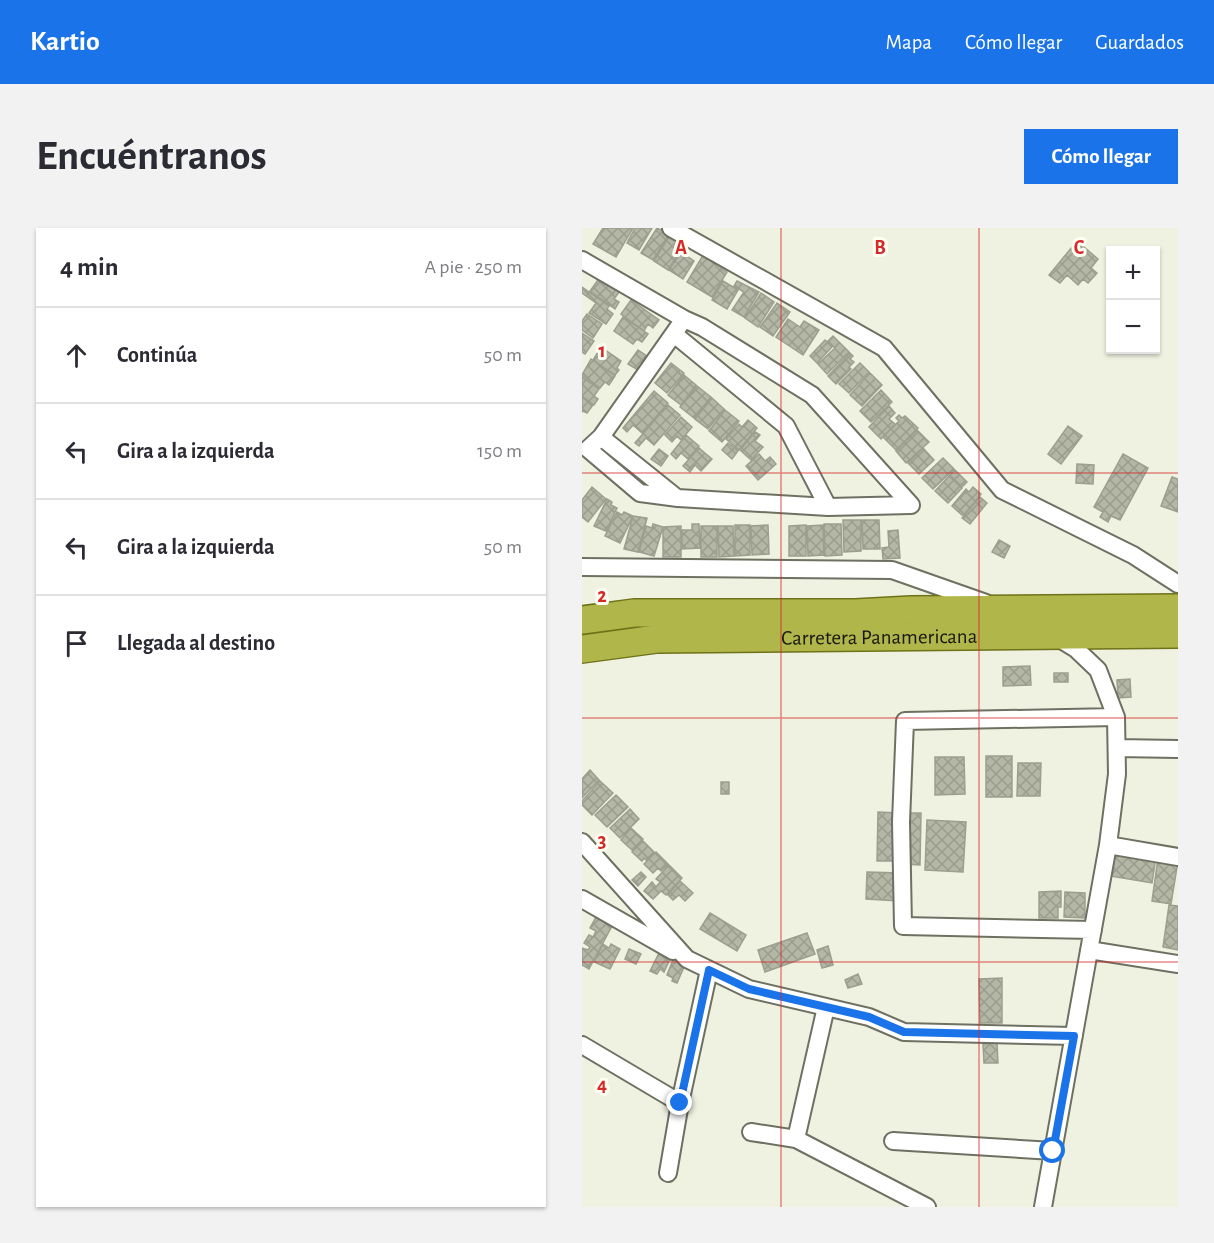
<!DOCTYPE html>
<html lang="es">
<meta charset="utf-8">
<style>
body{margin:0;font-family:"Alegreya Sans",sans-serif;background:#f2f2f3;color:#2b2b33}
.controls{position:absolute;right:18px;top:18px;display:grid;overflow:hidden;border-radius:0px;box-shadow:0 2px 4px #0004}
.controls button{width:54px;height:54px;display:grid;place-items:center;padding:0;border:0;border-bottom:2px solid #e1e1e2;background:#fff;color:#2b2b33;font:30px sans-serif}
.stop{position:absolute;width:18px;height:18px;margin:-14px;border:4px solid #1a73e8;border-radius:50%;background:#fff}
.stop.end{background:#1a73e8;border-color:#fff;box-shadow:0 2px 6px #0008}
.list{margin:0;padding:0;list-style:none}
h2{display:flex;justify-content:space-between;align-items:center;height:78px;margin:0;padding:0 24px;font-size:26px}
h2 small{font-size:20px;font-weight:400;color:#7c7c81}
.list li{display:grid;grid-template-columns:39px 1fr auto;gap:18px;align-items:center;box-sizing:border-box;height:96px;padding:0 24px;border-top:2px solid #e1e1e2}
.list b{display:block;font-size:22px;white-space:nowrap}
.list em{font-size:20px;font-style:normal;color:#7c7c81}
.icon{flex:none;width:33px;height:33px;fill:none;stroke:currentColor;stroke-width:2;stroke-linecap:round;stroke-linejoin:round}
.map{position:relative;flex:none;width:596px;height:979px;overflow:hidden;border-radius:0px}
header{display:flex;align-items:center;gap:36px;box-sizing:border-box;height:84px;padding:0 30px;background:#1a73e8;color:#fff}
header strong{font-size:28px}
nav{display:flex;gap:33px;margin-inline-start:auto;font-size:21px}
.intro{display:flex;align-items:center;justify-content:space-between;box-sizing:border-box;height:144px;padding:0 36px}
h1{margin:0;font-size:42px}
.button{padding:15px 27px;border-radius:0px;background:#1a73e8;color:#fff;font-size:21px;font-weight:700}
main{display:flex;gap:36px;padding:0 36px}
aside{flex:1;background:#fff;border-radius:0px;box-shadow:0 2px 4px #0004}
.map>svg:first-child{display:block}
.building{fill:url(#building-cross-hatch);stroke:#9c9e8e;stroke-width:1.5}
.lines{fill:none;stroke-linecap:round;stroke-linejoin:round}
.minor-casing{stroke:#6e7062;stroke-width:20}
.trunk-casing{stroke:#6e7218;stroke-width:30}
.minor{stroke:#fff;stroke-width:16}
.trunk{stroke:#b0b64a;stroke-width:27}
.route{stroke:#1a73e8;stroke-width:8}
.grid{fill:none;stroke:#d62828;stroke-width:1.5;stroke-opacity:0.55}
.labels{text-anchor:middle;stroke-width:6;stroke-linejoin:round;paint-order:stroke}
.street-label{font-size:21px;fill:#161611;stroke:#fdfff2}
.grid-label{font-size:20px;text-anchor:middle;font-weight:bold;fill:#d62828;stroke:#fdfff2;stroke-width:6;stroke-linejoin:round;paint-order:stroke}
</style>
<header>
<strong>Kartio</strong>
<nav><a>Mapa</a><a>Cómo llegar</a><a>Guardados</a></nav>
</header>
<div class="intro"><h1>Encuéntranos</h1><a class="button">Cómo llegar</a></div>
<main>
<aside>
<h2>4 min<small>A pie · 250 m</small></h2>
<ul class="list">
<li><svg class="icon" aria-label="ahead" viewBox="0 0 24 24"><path d="M12 20V5M6 11l6-6 6 6"/></svg><div><b>Continúa</b></div><em>50 m</em></li>
<li><svg class="icon" aria-label="left" viewBox="0 0 24 24"><path d="M17 20v-9H6M10 6l-5 5 5 5"/></svg><div><b>Gira a la izquierda</b></div><em>150 m</em></li>
<li><svg class="icon" aria-label="left" viewBox="0 0 24 24"><path d="M17 20v-9H6M10 6l-5 5 5 5"/></svg><div><b>Gira a la izquierda</b></div><em>50 m</em></li>
<li><svg class="icon" aria-label="arrive" viewBox="0 0 24 24"><path d="M6 21V4h12l-3 4 3 4H6"/></svg><div><b>Llegada al destino</b></div></li>
</ul>
</aside>
<div class="map">
<svg width="596" height="979" viewBox="0 0 596 979">
<defs>
<pattern id="building-cross-hatch" width="8" height="8" patternUnits="userSpaceOnUse" patternTransform="scale(1.5)"><rect width="8" height="8" fill="#b4b6a6"/><path d="M0 0l8 8M0 8l8-8" fill="none" stroke="#9a9c8e"/></pattern>
</defs>
<rect width="100%" height="100%" fill="#f0f2e1"/>
<path class="building" d="M21,0H51L34,29L11,16Z
M53,0H70L57,22L45,15Z
M75,0L87,6L71,32L59,25Z
M88,7L102,16L86,42L72,33Z
M495,13L516,31L509,40L515,45L506,55L501,51L496,57L485,47L478,55L467,47Z
M99,24L112,33L101,51L87,42Z
M123,24L142,35L139,40L145,44L130,69L105,54Z
M18,49L38,63L32,71L37,74L33,81L8,63Z
M141,53L156,62L145,81L130,72Z
M155,53L177,64L162,89L150,82L162,64L152,58Z
M0,59L27,78L25,81L31,86L24,96L7,85L14,75L0,65Z
M179,65L192,74L176,99L163,90Z
M49,72L77,92L71,100L66,96L62,103L39,86Z
M195,75L208,84L191,108L178,99Z
M5,86L20,96L11,110L0,102V93Z
M41,89L66,106L60,114L55,111L51,116L32,103Z
M206,91L218,99L222,93L237,102L221,127L194,109Z
M0,105L12,113L3,126L0,124Z
M251,108L267,124L245,146L236,136L253,120L246,113Z
M243,112L250,119L235,135L228,128Z
M19,119L39,133L35,140L37,142L33,147L11,132Z
M56,122L65,128L56,142L46,136Z
M268,125L271,128L268,131L272,134L267,139L269,141L254,156L246,148Z
M9,131L33,148L27,157L23,154L18,160L0,147Z
M89,135L102,145L85,165L73,155Z
M278,135L287,144L267,165L257,156Z
M288,145L300,157L280,178L268,167Z
M102,147L114,157L99,177L86,167Z
M0,149L17,161L12,168L16,171L12,177L0,168Z
M115,158L129,169L112,190L98,179Z
M299,162L310,174L289,194L278,183Z
M72,163L86,175L60,205L51,197L45,204L41,200Z
M0,169L11,177L5,185L1,183L0,184Z
M130,170L142,181L126,201L113,191Z
M86,177L98,187L72,217L64,210L57,218L53,215Z
M307,178L313,185L307,191L313,196L299,211L287,199Z
M143,182L157,193L140,214L127,203Z
M317,187L320,190L323,188L336,200L314,222L301,209L317,193L314,190Z
M99,189L110,199L99,212L95,208L90,214L83,207Z
M166,192L175,200L157,222L144,211L157,196L160,199Z
M486,198L500,208L479,236L466,226Z
M335,202L347,214L324,235L314,223Z
M173,204L178,207L173,213L181,219L169,232L158,222Z
M104,207L117,218L106,231L99,225L94,231L89,226Z
M146,215L156,223L150,231L140,222Z
M117,220L130,231L119,243L113,237L108,244L101,238Z
M341,220L352,232L337,246L326,235Z
M77,221L86,228L79,238L69,231Z
M177,226L183,233L188,229L194,236L176,252L164,238Z
M541,226L566,240L538,292L529,288L526,294L518,289L521,284L512,279Z
M361,230L372,241L351,261L340,250Z
M495,236L512,237L511,256L494,255Z
M373,242L385,254L380,259L368,247Z
M367,248L380,260L366,275L353,263Z
M590,249L596,251V284L579,278Z
M10,259L24,271L6,294L0,289V272Z
M391,259L399,266L381,288L370,278L384,261L387,264Z
M398,269L405,275L388,296L380,290Z
M25,271L30,274L29,277L35,280L24,303L12,298Z
M35,284L40,287L42,284L51,288L38,315L23,308Z
M51,288L65,290L56,324L42,321Z
M261,292H279V323L262,324Z
M280,292H297L298,321H281Z
M71,296L81,299L72,328L57,324L64,298L70,300Z
M110,296H117L118,320L100,321V302H110Z
M242,296H259L260,327L243,328Z
M153,297H168V327L153,328Z
M186,297L187,326L170,327L169,298Z
M224,297V328H207V298Z
M241,297L242,327L226,328L225,298Z
M99,298V329H81V299Z
M119,298H135V329H119Z
M136,298H151L152,328L137,329Z
M316,302L318,330L301,331L300,320L307,319L306,303Z
M417,312L428,318L422,330L410,324Z
M448,438L449,457L421,458V439Z
M472,445H486V454H472Z
M548,451L549,469L536,470L535,452Z
M404,528H430V569H404Z
M353,529H382L383,566L353,567Z
M436,535H459L458,568H435Z
M8,542L17,552L0,570V551Z
M18,553L31,565L10,587L0,577V573Z
M139,554H147V566H139Z
M34,567L46,579L25,599L13,587Z
M48,581L57,591L38,610L28,600Z
M296,584L317,585L315,633H295Z
M324,585H339L338,637L322,636Z
M345,592L384,594L381,644L343,642Z
M49,600L61,611L51,623L39,612Z
M61,613L72,624L64,632L62,630L60,633L50,624Z
M532,621L574,629L570,655L528,648Z
M74,624L86,636L79,643L76,640L71,645L62,636Z
M576,630L596,633L589,676L570,673Z
M87,637L100,650L84,667L79,663L71,671L62,663L70,654L74,659L78,654L74,651Z
M59,644L64,649L56,658L50,652Z
M285,644L318,645L317,673L284,671Z
M98,653L111,665L103,673L97,667L91,672L86,667Z
M479,663V679H476V690H457V664Z
M483,664L503,665V690L482,689Z
M587,677L596,678V722L581,719Z
M128,685L164,707L155,723L118,701Z
M14,689L30,698L7,741L0,737V720L6,722L8,719L2,715L7,707L11,709L14,703L8,700Z
M225,705L233,726L183,744L176,722Z
M21,716L27,720L29,716L38,721L28,741L12,734Z
M246,718L251,737L240,740L235,722Z
M47,721L59,726L54,736L43,731Z
M77,725L88,731L82,744L78,741L75,746L68,743Z
M91,732L103,737L95,755L90,753L91,750L85,747Z
M276,746L280,756L266,760L263,752Z
M420,750V795H398L397,751Z
M415,815L416,835H402L401,816Z"/>
<g class="lines">
<defs>
<path id="minor" d="M89,0L302,120L420,262L551,327L596,356
M0,32L102,91L120,99L230,167L329,277
M102,91L19,209L6,221L58,265L96,270L246,279L329,277
M92,106L204,198L246,279
M19,209L95,270
M0,339L310,342L404,375
M476,410L494,421L516,442L534,489L535,546L526,617L596,629
M535,520L596,521
M0,614L105,731L167,761L287,789L322,804L492,808
M0,671L91,723
M511,702L321,698L319,594L323,493L534,489
M507,722L596,736
M0,817L98,875L127,742
M169,904L214,911L345,979
M214,911L244,779
M311,913L471,923
M86,945L98,875
M461,979L526,617"/>
<g id="trunk">
<path d="M0,392L52,385H273L329,382L596,380"/>
<path id="s1" d="M0,421L75,411L596,406"/>
</g>
</defs>
<use href="#minor" class="minor-casing"/>
<use href="#trunk" class="trunk-casing"/>
<use href="#minor" class="minor"/>
<use href="#trunk" class="trunk"/>
</g>
<g class="lines">
<path class="route" d="M98,875L127,742L167,761L287,789L322,804L492,808L471,923"/>
</g>
<path class="grid" d="M199,0V979M397,0V979M0,245H596M0,490H596M0,734H596"/>
<g class="labels">
<g class="street-label">
<text dy="7" stroke="none"><textPath href="#s1" startOffset="298">Carretera Panamericana</textPath></text>
</g>
</g>
<g class="grid-label">
<text x="99" y="26">A</text>
<text x="298" y="26">B</text>
<text x="497" y="26">C</text>
<text x="20" y="129">1</text>
<text x="20" y="374">2</text>
<text x="20" y="619">3</text>
<text x="20" y="863">4</text>
</g>
</svg>
<div class="controls">
<button>+</button>
<button>−</button>
</div>
<div class="stop" style="left:471px;top:923px"></div>
<div class="stop end" style="left:98px;top:875px"></div>
</div>
</main>
